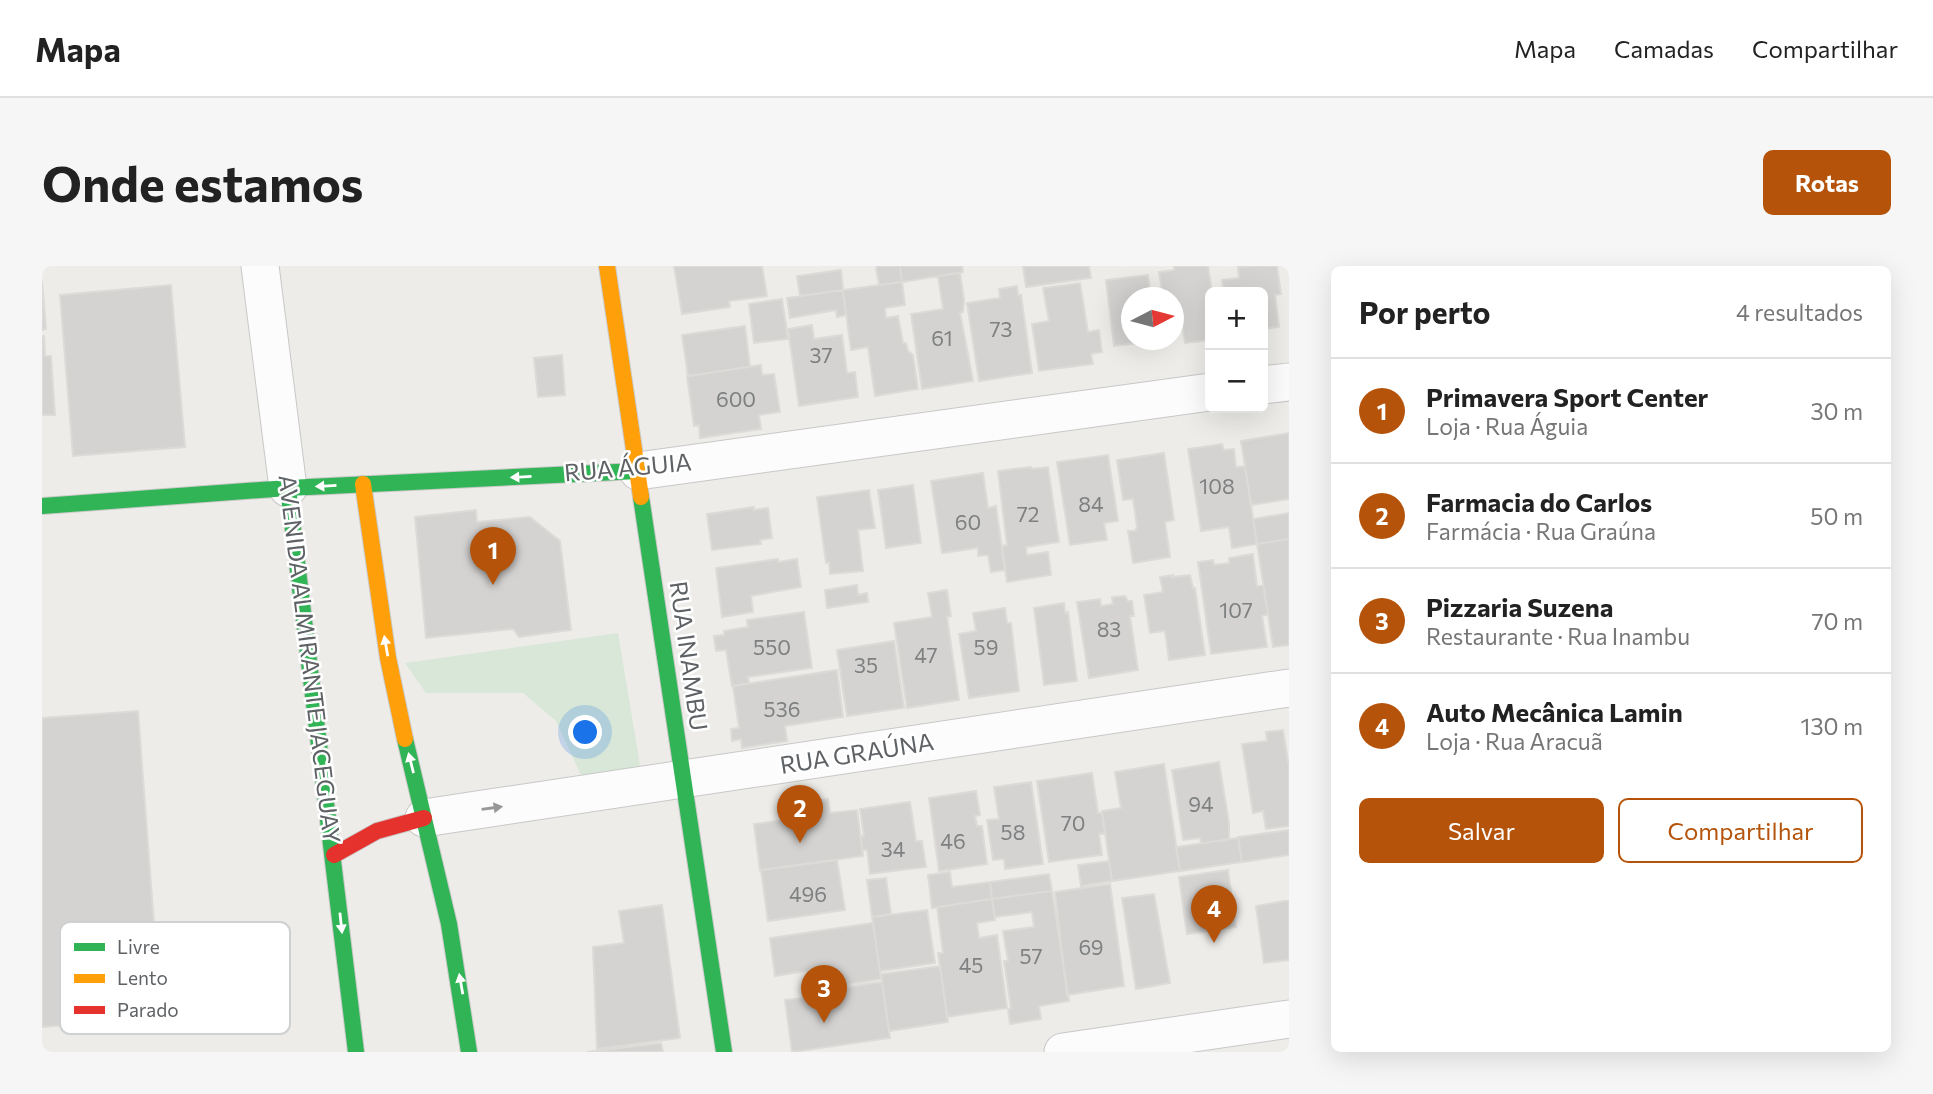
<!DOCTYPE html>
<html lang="pt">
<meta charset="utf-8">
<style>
body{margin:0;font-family:Commissioner,sans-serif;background:#f6f6f6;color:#222}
.controls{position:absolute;right:21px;top:21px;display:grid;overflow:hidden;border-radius:10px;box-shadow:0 7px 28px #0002}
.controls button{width:63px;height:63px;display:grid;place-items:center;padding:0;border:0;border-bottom:2px solid #e0e0e0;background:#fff;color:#222;font:35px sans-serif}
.compass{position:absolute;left:1079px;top:21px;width:63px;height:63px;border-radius:50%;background:#fff;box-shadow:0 7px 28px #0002;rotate:84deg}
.you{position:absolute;left:544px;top:467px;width:24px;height:24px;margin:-18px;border:5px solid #fff;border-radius:50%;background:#1a73e8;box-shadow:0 0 0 10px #1a73e833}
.badge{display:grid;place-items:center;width:46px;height:46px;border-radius:50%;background:#b45309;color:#fff;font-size:23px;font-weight:700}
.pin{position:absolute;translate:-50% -58px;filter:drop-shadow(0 2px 4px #0008)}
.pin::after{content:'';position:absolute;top:37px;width:24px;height:21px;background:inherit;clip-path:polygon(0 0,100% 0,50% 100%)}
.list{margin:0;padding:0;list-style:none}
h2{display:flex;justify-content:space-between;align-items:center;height:91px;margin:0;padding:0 28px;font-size:30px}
h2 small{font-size:23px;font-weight:400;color:#767676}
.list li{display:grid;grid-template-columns:46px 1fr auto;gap:21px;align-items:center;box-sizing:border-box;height:105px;padding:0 28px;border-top:2px solid #e0e0e0}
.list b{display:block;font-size:26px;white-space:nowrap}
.list p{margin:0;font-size:23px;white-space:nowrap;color:#767676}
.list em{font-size:23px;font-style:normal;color:#767676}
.actions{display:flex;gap:14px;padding:21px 28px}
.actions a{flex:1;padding:16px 0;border:2px solid #b45309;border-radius:10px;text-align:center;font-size:24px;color:#b45309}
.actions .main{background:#b45309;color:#fff}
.map{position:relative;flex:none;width:1247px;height:786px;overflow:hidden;border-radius:10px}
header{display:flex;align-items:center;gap:42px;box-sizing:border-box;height:98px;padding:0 35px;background:#fff;border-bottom:2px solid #e0e0e0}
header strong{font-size:33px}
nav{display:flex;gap:38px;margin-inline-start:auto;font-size:24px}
.intro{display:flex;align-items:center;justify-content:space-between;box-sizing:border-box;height:168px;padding:0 42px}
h1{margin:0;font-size:49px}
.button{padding:18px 32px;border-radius:10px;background:#b45309;color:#fff;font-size:24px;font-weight:700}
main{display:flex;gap:42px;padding:0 42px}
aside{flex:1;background:#fff;border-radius:10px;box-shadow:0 7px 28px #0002}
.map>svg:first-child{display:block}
.green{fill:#d8e7d7}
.building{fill:#d4d3d1;stroke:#dcdbd8;stroke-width:2}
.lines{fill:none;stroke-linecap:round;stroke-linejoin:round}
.street-casing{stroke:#c8c8c8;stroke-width:39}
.fast-casing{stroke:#cacaca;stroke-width:18}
.slow-casing{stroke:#cacaca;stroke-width:18}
.jam-casing{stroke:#cacaca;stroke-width:18}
.street{stroke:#fcfcfc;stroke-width:37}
.fast{stroke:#30b455;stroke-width:16}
.slow{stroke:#ff9f0a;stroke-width:16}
.jam{stroke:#e5322d;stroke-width:16}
.oneway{fill:#fff}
.oneway2{fill:#96989a}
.labels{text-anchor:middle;stroke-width:5;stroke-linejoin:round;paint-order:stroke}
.number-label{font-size:21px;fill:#7e8081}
.street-label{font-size:24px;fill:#5f6265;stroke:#fff}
.key{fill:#fff;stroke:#cfd0d1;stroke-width:2}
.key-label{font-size:19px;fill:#5f6265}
</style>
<header>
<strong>Mapa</strong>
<nav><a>Mapa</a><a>Camadas</a><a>Compartilhar</a></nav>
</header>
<div class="intro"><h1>Onde estamos</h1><a class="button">Rotas</a></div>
<main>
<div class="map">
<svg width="1247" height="786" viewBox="0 0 1247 786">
<rect width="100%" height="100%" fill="#edece9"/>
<path class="green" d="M576,367L601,517L546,524L514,455L481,427H384L363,397Z"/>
<path class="building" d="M632,0H720L725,30L687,35L688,41L640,48Z
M836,0H858L860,16L837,19L834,2Z
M858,0H920L921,6L860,16Z
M981,0H1047L1049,12L984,21Z
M1132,0H1166L1170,26L1168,74L1143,77L1137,42H1132V32H1121L1117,6L1132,4Z
M1210,0H1235L1239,28L1233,29L1237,61L1221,63V26H1182L1180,14L1197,12L1196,1Z
M799,4L801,24L758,30L755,10Z
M918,7L922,34L921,46H918L931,115L880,123L869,48L901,43L896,10Z
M1106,9L1109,32H1090V74L1114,75L1072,80L1064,14Z
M0,15L4,63L0,64Z
M860,16L863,39L843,42L844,52L856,50L861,77H864L866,85L871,89L876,123L833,130L826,81L809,84L801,24Z
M1038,17L1046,66L1057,64L1060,86L1049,88L1051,98L997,105L990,58L1007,55L1001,22Z
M129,19L143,181L31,190L18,29Z
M975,20L976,29H979L990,107L937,115L925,37L958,32L957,23Z
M801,24L804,49L795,51L794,44L748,52L745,32Z
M740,33L746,73L712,77L707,38Z
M770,59L772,73L800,69L805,107L813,106L816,131L757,140L746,63Z
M703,60L708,101L646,110L640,69Z
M0,70H2L3,90H9L13,149H0Z
M520,89L523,129L496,131L492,92Z
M719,99L720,109L732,108L738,146L717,149L719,163L658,172L657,159L652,160L645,110Z
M1247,167V233L1209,239L1199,175Z
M1180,178L1182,184L1192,183L1194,201L1203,200L1215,278L1190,282L1187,261L1159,265L1146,183Z
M1122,187L1132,254L1123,256L1128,291L1091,297L1086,265H1093L1095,261L1091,233L1081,234L1075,194Z
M1066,189L1076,255L1062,257L1065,274L1028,279L1015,196Z
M989,201L990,203L1006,201L1017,276L984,281L985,289L1006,286L1009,309L965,316L960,280L965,279L956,205Z
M941,207L946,242L954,240L963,304L949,306L946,289L936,290V282L900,287L889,215Z
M871,219L879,277L844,282L836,224Z
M827,224L833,262L816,264L821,305L788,308L787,296L784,297L775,231Z
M712,241V244L726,242L730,272L718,274L719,278L670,284L665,248Z
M434,244L435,256L488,251L518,275L529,364L477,371L471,363L384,372L373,251Z
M1247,247V273L1215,278L1211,253Z
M1247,273V379L1231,381L1215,278Z
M1211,288L1215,320L1221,319L1226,348L1220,350L1225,381L1169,388L1156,296L1171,294L1172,299L1187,297V292Z
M736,293V296L755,293L759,321L709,330L711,346L680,351L674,302Z
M1131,309L1130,311L1148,309L1151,322H1153L1163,389L1127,394L1123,365L1108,367L1102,329L1121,326L1118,311Z
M815,319L816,329L825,327L826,336L785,342L783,324Z
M905,324L909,350L905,351L917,434L865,442L852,357L890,351L886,327Z
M1083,330L1086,335H1090L1092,350H1088L1096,404L1047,412L1035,336L1058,333L1059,340L1071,338L1070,331Z
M1022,337L1023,347L1026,346L1035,415L1002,419L992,342Z
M963,342L965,357H969L977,425L927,432L917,368L934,365L931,347Z
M762,346L770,402L706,411L707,417L690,420L684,384L674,385L672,370L682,369V365L706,361L705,354Z
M852,375L862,442L805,450L795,384Z
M795,404L801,451L743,460L745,475L700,482L699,473L690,475L689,463L697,462L691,420Z
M96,445L119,752L0,761V452Z
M1241,464L1247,501V560L1224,563L1221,545L1211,547L1200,478L1225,475L1224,466Z
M1177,496L1187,557V574L1159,577L1158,572L1141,574L1130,504Z
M1122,498L1138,605L1070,615L1060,545L1079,542L1073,506Z
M1050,507L1056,547H1060L1063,567L1057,568L1060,589L1007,596L995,515Z
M989,516L1001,598L963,603L962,593L951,594L945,554L957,553L952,521Z
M934,525L938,549L933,550L935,560H940L945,598L897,605L887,532Z
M786,533L788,547L815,544L821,590L718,604L712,558L764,551L762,537Z
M868,536L874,575H880L884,601L828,608L825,584H820L819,570H822L818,543Z
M1247,564V589L1200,596L1196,571Z
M1196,572L1200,596L1138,605L1134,581Z
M795,594L803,644L726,655L719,604Z
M1067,595L1070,615L1039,620L1036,599Z
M1186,604L1194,661L1145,668L1137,611Z
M908,606L910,621L948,616L950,633L890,642L886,609Z
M1007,608L1010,625L950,633L948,616Z
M844,612L849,648L830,651L825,614Z
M1068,618L1082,720L1025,729L1013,626Z
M1010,625L1027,735L997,740L999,753L968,758L966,743L969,742L962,695H966L961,665L992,661L990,646L953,651L950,633Z
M1112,628L1128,717L1094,723L1080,632Z
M950,633L953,654L935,657L937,672L955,669L965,742L905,751L896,687H901L895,641Z
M1243,635H1247V694L1222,697L1214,640Z
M620,639L638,772L555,783L551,681L582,677L577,645Z
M885,644L893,697L838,705L830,651Z
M831,657L839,713L791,721L788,701L733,710L728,672Z
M898,700L906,756L847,765L839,708Z
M840,716L848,772L750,786L743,734L761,732L760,727Z
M619,777L621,786H545Z"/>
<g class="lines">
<defs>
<path id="street" d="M218,0L246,222
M1221,119L1247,116
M596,205L1168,126
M382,552L1247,422
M1021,786L1247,753"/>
<path id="fast" d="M246,222L314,786
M599,231L682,786
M0,240L246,222L596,205
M363,473L407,658L427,786"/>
<path id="slow" d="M565,0L599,231
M321,218L346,392L363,473"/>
<path id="jam" d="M292,589L335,565L382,552"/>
</defs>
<use href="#street" class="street-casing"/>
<use href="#fast" class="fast-casing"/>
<use href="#slow" class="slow-casing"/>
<use href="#jam" class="jam-casing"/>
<use href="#street" class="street"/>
<use href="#fast" class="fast"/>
<use href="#slow" class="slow"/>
<use href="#jam" class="jam"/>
</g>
<defs><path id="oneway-solid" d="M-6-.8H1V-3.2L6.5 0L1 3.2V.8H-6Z" transform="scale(1.75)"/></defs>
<g class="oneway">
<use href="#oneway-solid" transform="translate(479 211) rotate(177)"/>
<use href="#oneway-solid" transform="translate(284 220) rotate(177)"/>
<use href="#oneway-solid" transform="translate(344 380) rotate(-100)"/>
<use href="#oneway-solid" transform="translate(369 497) rotate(-104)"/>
<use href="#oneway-solid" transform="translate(299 657) rotate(84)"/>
<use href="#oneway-solid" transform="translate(419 718) rotate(-100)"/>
</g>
<use class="oneway2" href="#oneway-solid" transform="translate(450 542) rotate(-8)"/>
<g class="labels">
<g class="number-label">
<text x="959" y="71">73</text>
<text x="900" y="80">61</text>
<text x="779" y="97">37</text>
<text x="694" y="141">600</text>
<text x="1175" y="228">108</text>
<text x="1049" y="246">84</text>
<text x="986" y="256">72</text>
<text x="926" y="264">60</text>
<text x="1194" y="352">107</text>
<text x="1067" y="371">83</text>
<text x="730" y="389">550</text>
<text x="944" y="389">59</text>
<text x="884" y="397">47</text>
<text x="824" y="407">35</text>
<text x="740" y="451">536</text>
<text x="1159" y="546">94</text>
<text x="1031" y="565">70</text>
<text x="971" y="574">58</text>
<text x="911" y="583">46</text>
<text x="851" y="591">34</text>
<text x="766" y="636">496</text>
<text x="1049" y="689">69</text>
<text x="989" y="698">57</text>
<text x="929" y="707">45</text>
</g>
<g class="street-label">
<text transform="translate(586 202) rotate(-5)" y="8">RUA ÁGUIA</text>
<text transform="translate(646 390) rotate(82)" y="8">RUA INAMBU</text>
<text transform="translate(267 393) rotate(83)" y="8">AVENIDA ALMIRANTE JACEGUAY</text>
<text transform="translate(815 488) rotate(-9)" y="8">RUA GRAÚNA</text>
</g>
</g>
<rect x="18" y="656" width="230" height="112" rx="10" class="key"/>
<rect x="32" y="677" width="31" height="8" fill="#30b455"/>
<rect x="32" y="708" width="31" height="9" fill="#ff9f0a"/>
<rect x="32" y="740" width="31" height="8" fill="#e5322d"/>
<g class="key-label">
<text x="75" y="688">Livre</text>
<text x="75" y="719">Lento</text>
<text x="75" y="751">Parado</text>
</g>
</svg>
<div class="controls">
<button>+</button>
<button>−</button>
</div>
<svg class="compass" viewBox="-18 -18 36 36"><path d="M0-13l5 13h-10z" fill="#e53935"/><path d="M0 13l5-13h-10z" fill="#767676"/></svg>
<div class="you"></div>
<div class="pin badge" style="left:451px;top:319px">1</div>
<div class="pin badge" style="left:758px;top:577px">2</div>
<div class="pin badge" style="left:782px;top:757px">3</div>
<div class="pin badge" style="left:1172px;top:677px">4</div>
</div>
<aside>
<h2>Por perto<small>4 resultados</small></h2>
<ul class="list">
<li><span class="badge">1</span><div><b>Primavera Sport Center</b><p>Loja · Rua Águia</p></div><em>30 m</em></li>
<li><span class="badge">2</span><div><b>Farmacia do Carlos</b><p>Farmácia · Rua Graúna</p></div><em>50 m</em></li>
<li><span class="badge">3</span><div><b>Pizzaria Suzena</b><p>Restaurante · Rua Inambu</p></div><em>70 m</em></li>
<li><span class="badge">4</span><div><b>Auto Mecânica Lamin</b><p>Loja · Rua Aracuã</p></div><em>130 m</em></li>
</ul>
<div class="actions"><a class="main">Salvar</a><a>Compartilhar</a></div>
</aside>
</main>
